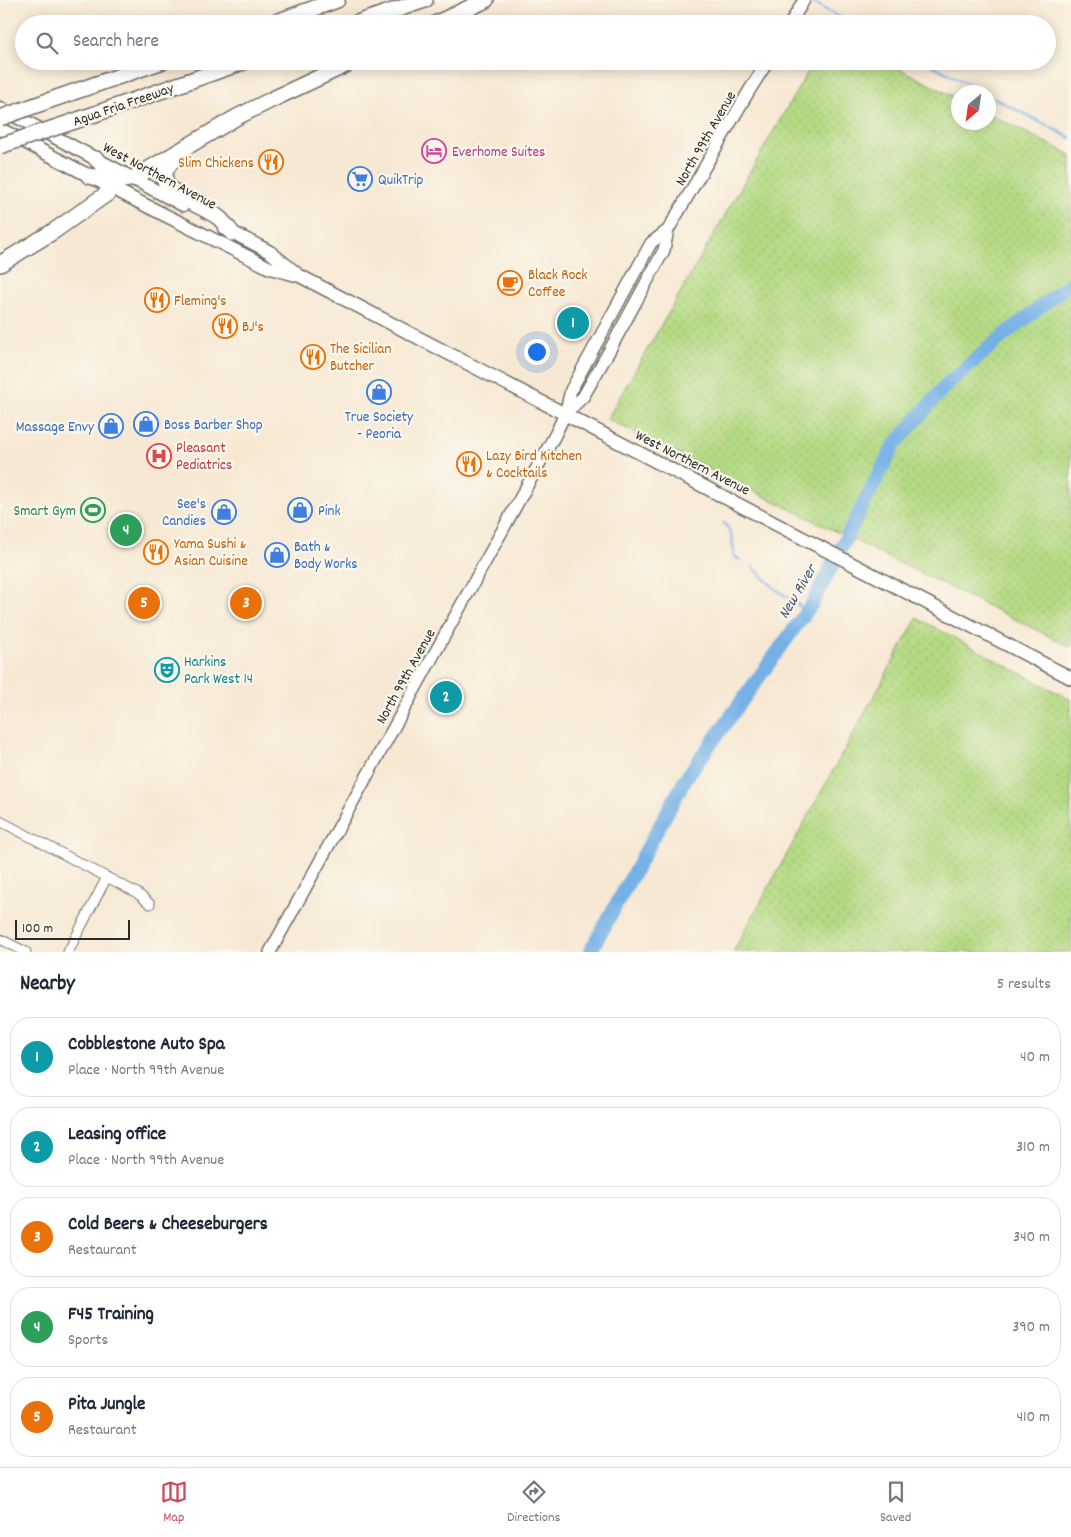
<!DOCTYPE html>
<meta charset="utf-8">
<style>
body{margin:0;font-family:Dekko,sans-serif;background:#f6f6f7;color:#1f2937}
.compass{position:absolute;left:951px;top:85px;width:45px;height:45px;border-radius:50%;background:#fff;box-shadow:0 2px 12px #0003;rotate:209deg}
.scale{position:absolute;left:15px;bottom:12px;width:115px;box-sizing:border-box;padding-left:5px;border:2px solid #2b2b2b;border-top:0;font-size:14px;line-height:18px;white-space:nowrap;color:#2b2b2b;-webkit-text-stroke:4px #fbf7ec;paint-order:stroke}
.you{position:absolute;left:536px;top:351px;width:18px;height:18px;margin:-12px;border:4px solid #fff;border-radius:50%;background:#1a73e8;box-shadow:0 0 0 8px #1a73e833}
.badge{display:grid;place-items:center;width:32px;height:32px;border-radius:50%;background:#d1495b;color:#fff;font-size:16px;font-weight:700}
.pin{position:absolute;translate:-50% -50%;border:2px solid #fff;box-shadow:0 1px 5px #0006}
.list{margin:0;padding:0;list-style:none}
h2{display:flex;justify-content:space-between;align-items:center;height:65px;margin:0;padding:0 20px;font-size:21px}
h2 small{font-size:16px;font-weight:400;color:#747a83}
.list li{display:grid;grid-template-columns:32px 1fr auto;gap:15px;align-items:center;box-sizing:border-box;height:80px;margin:0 10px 10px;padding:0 10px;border:1px solid #e0e1e3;border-radius:20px}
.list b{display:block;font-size:19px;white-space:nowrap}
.list p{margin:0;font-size:16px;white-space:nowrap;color:#747a83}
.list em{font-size:16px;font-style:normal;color:#747a83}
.icon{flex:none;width:28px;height:28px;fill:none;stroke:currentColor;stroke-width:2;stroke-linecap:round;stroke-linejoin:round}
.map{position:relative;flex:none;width:1071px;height:952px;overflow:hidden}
.search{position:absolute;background:#fff;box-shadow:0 2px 12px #0003;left:15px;right:15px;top:15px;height:55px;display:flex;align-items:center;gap:12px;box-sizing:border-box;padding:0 18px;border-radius:28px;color:#747a83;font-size:19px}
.sheet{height:515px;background:#fff}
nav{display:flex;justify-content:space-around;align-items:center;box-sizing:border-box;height:70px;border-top:1px solid #e0e1e3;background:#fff;font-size:14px;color:#747a83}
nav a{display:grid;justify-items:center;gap:2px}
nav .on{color:#d1495b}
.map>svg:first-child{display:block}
.grass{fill:url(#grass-dots);stroke:#708257}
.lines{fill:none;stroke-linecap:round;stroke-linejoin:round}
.stream{stroke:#74b0e6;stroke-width:2.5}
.river{stroke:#74b0e6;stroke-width:14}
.street-casing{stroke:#726d66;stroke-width:11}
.secondary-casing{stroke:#726d66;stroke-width:14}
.primary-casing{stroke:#726d66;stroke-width:15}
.highway-casing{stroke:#726d66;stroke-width:18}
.street{stroke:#fff;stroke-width:9}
.secondary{stroke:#fff;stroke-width:11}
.primary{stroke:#fff;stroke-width:12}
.highway{stroke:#fff;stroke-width:15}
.highway-bridge-casing{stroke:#726d66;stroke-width:18;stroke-linecap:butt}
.highway-bridge{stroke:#fff;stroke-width:15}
.labels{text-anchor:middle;stroke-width:4.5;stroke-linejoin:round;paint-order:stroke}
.street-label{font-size:15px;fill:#2b2b2b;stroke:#fbf7ec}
.hotel-label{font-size:15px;fill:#b23c85;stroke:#fbf7ec;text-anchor:start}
.food-label{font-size:15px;fill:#c56008;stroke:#fbf7ec;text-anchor:start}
.shop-label{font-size:15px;fill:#366cbe;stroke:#fbf7ec;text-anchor:start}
.health-label{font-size:15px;fill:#be3a42;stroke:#fbf7ec;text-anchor:start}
.leisure-label{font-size:15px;fill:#27864d;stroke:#fbf7ec;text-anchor:end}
.culture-label{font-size:15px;fill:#0d838f;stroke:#fbf7ec;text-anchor:start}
.water-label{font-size:16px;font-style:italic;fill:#455a6c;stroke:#fbf7ec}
</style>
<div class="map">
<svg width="1071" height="952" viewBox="0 0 1071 952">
<defs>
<pattern id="grass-dots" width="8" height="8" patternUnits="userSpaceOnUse" patternTransform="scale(1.25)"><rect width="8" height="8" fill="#b4d983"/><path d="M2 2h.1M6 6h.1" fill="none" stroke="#9bba71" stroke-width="1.8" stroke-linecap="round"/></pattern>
</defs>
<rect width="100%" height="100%" fill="#fbf7ec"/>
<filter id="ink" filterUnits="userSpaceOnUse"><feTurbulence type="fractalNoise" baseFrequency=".02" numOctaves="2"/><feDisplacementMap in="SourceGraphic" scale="10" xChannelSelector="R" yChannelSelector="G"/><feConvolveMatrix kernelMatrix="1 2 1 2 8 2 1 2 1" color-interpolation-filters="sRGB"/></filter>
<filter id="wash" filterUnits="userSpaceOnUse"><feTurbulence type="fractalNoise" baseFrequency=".0096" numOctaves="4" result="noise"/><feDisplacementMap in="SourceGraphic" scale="20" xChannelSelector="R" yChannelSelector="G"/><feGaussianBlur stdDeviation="1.12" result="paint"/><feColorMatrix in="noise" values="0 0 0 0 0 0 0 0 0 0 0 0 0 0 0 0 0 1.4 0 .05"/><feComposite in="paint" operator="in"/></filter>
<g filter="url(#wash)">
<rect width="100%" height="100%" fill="#f7e8d3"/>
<path class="grass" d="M814,61H885L958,99V122H988L989,114L1071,155V647L607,419Z
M917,618L1071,700V952H733Z"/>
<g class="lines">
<path class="stream" d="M808,0L853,24
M924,61L984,92
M988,95L1071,138
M724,523C733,534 733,542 734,556L740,560
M753,567L773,587L807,611"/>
<path class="river" d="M590,952L686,778L812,604L893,447L947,384L1003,336L1071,283"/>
</g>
</g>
<g filter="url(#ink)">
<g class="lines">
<defs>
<path id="street" d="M0,821L137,893L150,904
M0,939L26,952
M68,952L107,877"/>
<path id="secondary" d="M790,24L804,0
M565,414L583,397L608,353L664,250L668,230L749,91L768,61
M270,952L555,435L565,414L571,390L651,243L668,230"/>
<path id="primary" d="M0,108L183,205
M0,129L137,201L270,268L300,276L1071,678
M224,228L270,252L296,273"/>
<path id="highway" d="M271,24L337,0
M354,24L425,0
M435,24L486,0
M42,103L163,61
M75,121L246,61
M177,156C139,191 199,201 219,218C224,222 228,228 232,233
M89,176C105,179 119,182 134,178L237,117L271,100L354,61
M0,264L54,231L108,193C116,178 107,168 96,159"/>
</defs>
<use href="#street" class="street-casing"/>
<use href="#secondary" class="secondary-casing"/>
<use href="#primary" class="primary-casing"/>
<use href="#highway" class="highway-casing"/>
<use href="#street" class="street"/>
<use href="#secondary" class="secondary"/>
<use href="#primary" class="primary"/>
<use href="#highway" class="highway"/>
<defs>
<path id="highway-bridge" d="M0,118L42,103
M0,146L75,121"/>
</defs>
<use href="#highway-bridge" class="highway-bridge-casing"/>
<use href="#highway-bridge" class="highway-bridge"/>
</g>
</g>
<defs>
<symbol id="hotel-ring" viewBox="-11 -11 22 22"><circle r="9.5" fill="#fbf7ec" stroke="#d1479c" stroke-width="1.5"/><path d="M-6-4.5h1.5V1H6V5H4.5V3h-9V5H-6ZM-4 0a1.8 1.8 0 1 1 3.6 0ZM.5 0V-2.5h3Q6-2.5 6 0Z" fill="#d1479c"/></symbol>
<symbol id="restaurant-ring" viewBox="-11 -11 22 22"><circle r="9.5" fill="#fbf7ec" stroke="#e8710a" stroke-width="1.5"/><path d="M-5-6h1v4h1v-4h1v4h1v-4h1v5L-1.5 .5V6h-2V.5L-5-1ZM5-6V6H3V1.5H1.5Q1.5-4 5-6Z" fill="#e8710a"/></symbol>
<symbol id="supermarket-ring" viewBox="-11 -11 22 22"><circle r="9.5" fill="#fbf7ec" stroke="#3f7fe0" stroke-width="1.5"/><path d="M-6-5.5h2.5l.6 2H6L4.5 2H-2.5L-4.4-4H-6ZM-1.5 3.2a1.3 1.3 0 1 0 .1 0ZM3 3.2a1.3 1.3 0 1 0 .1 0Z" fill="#3f7fe0"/></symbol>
<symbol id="cafe-ring" viewBox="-11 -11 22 22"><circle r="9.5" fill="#fbf7ec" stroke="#e8710a" stroke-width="1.5"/><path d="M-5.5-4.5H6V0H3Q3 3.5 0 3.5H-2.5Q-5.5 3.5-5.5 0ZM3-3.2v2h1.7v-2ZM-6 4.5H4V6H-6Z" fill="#e8710a"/></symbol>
<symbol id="shop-ring" viewBox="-11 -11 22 22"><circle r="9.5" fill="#fbf7ec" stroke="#3f7fe0" stroke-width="1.5"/><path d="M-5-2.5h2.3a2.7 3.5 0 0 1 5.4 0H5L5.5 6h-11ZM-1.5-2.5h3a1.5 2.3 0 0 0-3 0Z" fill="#3f7fe0"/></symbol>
<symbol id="hospital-ring" viewBox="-11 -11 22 22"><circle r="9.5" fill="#fbf7ec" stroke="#e0444e" stroke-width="1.5"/><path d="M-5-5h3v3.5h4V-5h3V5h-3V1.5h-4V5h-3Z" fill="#e0444e"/></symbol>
<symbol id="stadium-ring" viewBox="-11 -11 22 22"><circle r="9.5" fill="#fbf7ec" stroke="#2e9e5b" stroke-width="1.5"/><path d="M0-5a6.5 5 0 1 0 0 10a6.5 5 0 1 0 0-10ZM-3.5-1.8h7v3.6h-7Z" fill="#2e9e5b"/></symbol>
<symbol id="theatre-ring" viewBox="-11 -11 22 22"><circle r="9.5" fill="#fbf7ec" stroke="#0f9aa8" stroke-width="1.5"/><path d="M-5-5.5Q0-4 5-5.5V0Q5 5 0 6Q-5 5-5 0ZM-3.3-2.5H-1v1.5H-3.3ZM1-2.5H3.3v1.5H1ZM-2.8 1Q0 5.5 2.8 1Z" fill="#0f9aa8"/></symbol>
</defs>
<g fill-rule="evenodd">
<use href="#hotel-ring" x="420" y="137" width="28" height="28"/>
<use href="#restaurant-ring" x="257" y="148" width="28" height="28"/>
<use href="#supermarket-ring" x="346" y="165" width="28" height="28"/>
<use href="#cafe-ring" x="496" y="269" width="28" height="28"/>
<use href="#restaurant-ring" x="143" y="286" width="28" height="28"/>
<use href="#restaurant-ring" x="211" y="312" width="28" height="28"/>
<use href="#restaurant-ring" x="299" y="343" width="28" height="28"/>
<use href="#shop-ring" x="365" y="378" width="28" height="28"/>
<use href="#shop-ring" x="132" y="410" width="28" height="28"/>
<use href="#shop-ring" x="97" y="412" width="28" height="28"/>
<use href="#hospital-ring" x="145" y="442" width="28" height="28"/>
<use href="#restaurant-ring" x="455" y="450" width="28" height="28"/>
<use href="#stadium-ring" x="79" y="496" width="28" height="28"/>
<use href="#shop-ring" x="286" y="496" width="28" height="28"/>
<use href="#shop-ring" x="210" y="498" width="28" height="28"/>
<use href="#restaurant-ring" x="142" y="538" width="28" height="28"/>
<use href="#shop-ring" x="263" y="541" width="28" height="28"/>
<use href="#theatre-ring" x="153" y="656" width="28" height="28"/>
</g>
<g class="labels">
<g class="street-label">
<text transform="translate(123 104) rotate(-19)" y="5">Agua Fria Freeway</text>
<text transform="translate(705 138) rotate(-60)" y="5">North 99th Avenue</text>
<text transform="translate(160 175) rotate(28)" y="5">West Northern Avenue</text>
<text transform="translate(693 462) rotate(27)" y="5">West Northern Avenue</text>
<text transform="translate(405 676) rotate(-61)" y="5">North 99th Avenue</text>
</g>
<g class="hotel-label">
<text x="452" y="156">Everhome Suites</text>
</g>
<g class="food-label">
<text x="254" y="167" text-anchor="end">Slim Chickens</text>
<text x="528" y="279">Black Rock<tspan x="528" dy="17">Coffee</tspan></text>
<text x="174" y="305">Fleming's</text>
<text x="242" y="331">BJ's</text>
<text x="330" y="353">The Sicilian<tspan x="330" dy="17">Butcher</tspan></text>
<text x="486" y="460">Lazy Bird Kitchen<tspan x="486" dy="17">&amp; Cocktails</tspan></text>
<text x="174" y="548">Yama Sushi &amp;<tspan x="174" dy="17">Asian Cuisine</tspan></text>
</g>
<g class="shop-label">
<text x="378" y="184">QuikTrip</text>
<text x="379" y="421" text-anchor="middle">True Society<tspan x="379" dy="17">- Peoria</tspan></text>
<text x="164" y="429">Boss Barber Shop</text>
<text x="94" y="431" text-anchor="end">Massage Envy</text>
<text x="206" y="508" text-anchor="end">See's<tspan x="206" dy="17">Candies</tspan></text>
<text x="318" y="515">Pink</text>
<text x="294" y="551">Bath &amp;<tspan x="294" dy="17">Body Works</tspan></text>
</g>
<g class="health-label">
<text x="176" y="452">Pleasant<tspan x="176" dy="17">Pediatrics</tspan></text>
</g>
<g class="leisure-label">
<text x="76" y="515">Smart Gym</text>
</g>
<g class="culture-label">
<text x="184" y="666">Harkins<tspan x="184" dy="17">Park West 14</tspan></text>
</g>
<g class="water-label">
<text transform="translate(796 591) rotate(-59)" y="6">New River</text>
</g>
</g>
</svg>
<svg class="compass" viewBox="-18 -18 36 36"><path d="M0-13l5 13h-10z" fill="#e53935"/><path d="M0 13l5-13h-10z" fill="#747a83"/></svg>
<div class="scale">100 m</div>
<div class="you"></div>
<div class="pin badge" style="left:573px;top:323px;background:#0f9aa8">1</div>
<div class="pin badge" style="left:446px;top:697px;background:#0f9aa8">2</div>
<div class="pin badge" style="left:246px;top:603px;background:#e8710a">3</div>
<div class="pin badge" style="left:126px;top:530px;background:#2e9e5b">4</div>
<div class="pin badge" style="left:144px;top:603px;background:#e8710a">5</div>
<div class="search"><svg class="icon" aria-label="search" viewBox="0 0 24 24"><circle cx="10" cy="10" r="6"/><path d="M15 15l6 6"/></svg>Search here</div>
</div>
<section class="sheet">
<h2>Nearby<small>5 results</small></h2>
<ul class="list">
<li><span class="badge" style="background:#0f9aa8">1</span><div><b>Cobblestone Auto Spa</b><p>Place · North 99th Avenue</p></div><em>40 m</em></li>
<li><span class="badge" style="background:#0f9aa8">2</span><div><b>Leasing office</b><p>Place · North 99th Avenue</p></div><em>310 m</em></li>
<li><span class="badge" style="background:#e8710a">3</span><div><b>Cold Beers &amp; Cheeseburgers</b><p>Restaurant</p></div><em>340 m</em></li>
<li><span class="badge" style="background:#2e9e5b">4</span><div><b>F45 Training</b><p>Sports</p></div><em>390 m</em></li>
<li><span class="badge" style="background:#e8710a">5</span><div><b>Pita Jungle</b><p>Restaurant</p></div><em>410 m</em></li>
</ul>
</section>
<nav>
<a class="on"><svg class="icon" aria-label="map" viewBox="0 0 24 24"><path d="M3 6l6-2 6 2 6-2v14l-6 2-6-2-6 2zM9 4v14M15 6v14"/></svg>Map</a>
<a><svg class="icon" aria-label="directions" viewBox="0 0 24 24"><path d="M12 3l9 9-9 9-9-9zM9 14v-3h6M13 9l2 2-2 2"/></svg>Directions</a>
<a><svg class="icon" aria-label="saved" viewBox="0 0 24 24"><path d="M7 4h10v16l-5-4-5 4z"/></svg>Saved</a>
</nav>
